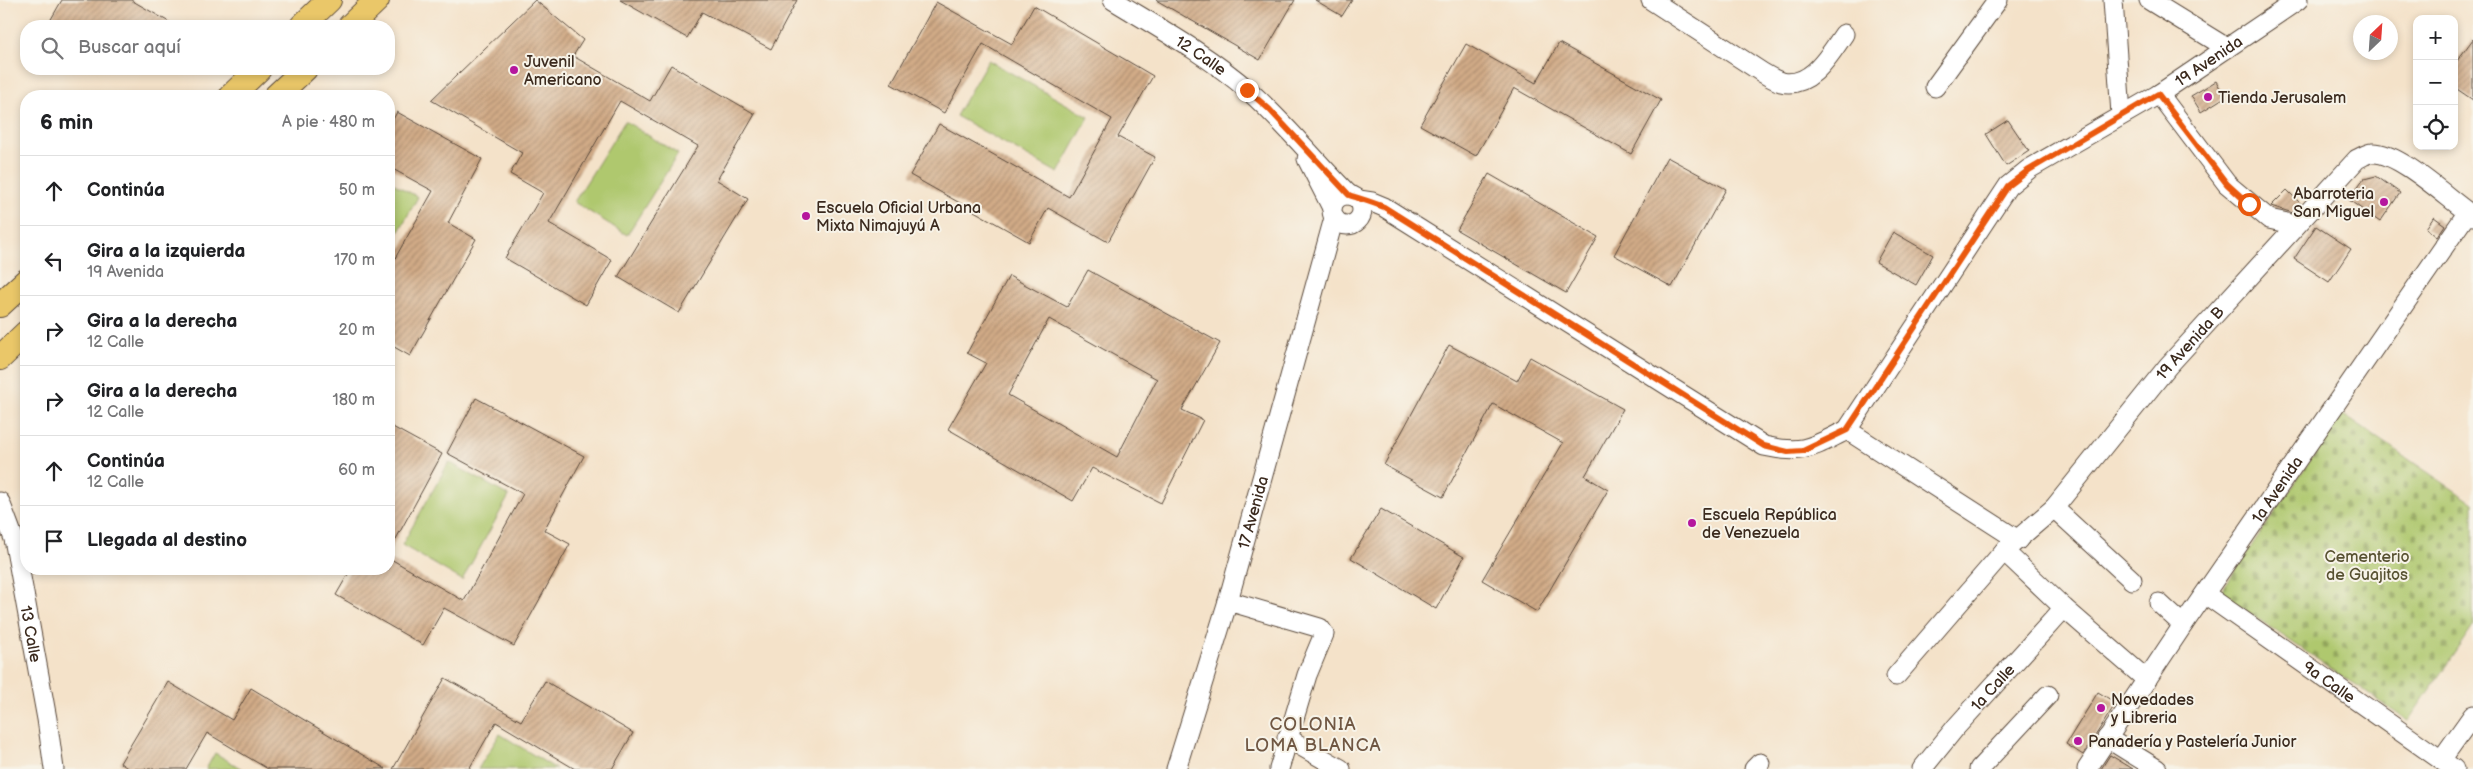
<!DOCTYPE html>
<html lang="es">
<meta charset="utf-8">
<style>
body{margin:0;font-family:"Balsamiq Sans",sans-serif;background:#f6f6f6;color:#202124}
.controls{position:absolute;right:15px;top:15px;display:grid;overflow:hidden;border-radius:10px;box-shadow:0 2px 8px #0003}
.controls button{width:45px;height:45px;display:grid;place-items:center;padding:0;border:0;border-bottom:1px solid #e0e0e0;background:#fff;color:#202124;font:25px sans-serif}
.compass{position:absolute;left:2353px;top:15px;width:45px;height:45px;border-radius:50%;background:#fff;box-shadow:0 2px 8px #0003;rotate:25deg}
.stop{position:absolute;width:15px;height:15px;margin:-11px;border:4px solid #ea580c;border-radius:50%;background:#fff}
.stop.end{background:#ea580c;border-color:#fff;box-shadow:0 1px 5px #0008}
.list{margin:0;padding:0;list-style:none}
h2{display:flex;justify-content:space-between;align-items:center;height:65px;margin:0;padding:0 20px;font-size:21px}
h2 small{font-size:16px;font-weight:400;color:#757577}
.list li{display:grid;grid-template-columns:32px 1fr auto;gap:15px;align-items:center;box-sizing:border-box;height:70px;padding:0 20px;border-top:1px solid #e0e0e0}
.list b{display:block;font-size:19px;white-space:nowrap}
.list p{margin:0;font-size:16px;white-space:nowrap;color:#757577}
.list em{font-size:16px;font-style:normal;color:#757577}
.icon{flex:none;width:28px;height:28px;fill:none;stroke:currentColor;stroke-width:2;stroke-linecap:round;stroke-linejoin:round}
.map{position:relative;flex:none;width:2473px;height:769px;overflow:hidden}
.search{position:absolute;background:#fff;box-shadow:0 2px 8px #0003;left:20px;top:20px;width:375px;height:55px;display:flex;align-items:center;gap:12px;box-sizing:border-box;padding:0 18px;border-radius:20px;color:#757577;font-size:19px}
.panel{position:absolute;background:#fff;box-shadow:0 2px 8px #0003;left:20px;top:90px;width:375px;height:485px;border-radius:20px}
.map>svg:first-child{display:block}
.grass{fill:#afc86e;stroke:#757946}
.cemetery{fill:url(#cemetery-stones);stroke:#757946}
.building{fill:url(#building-hatch);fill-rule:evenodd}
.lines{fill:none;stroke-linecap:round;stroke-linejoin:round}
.minor-casing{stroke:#574638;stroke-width:21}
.major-casing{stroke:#574638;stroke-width:26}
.minor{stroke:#fff;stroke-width:19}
.major{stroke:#eac769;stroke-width:24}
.route{stroke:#ea580c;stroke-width:6}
.poi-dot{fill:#b5179e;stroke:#f7f3e8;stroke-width:2}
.labels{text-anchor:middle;stroke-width:4;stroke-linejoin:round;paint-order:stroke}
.street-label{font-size:16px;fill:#3b2a1e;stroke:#f7f3e8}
.poi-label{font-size:16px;fill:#3b2a1e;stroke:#f7f3e8;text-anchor:start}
.park-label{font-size:16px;fill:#585232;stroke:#f7f3e8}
.neighbourhood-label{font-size:18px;letter-spacing:1px;fill:#705743;stroke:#f7f3e8}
</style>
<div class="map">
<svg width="2473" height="769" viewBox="0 0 2473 769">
<defs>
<pattern id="cemetery-stones" width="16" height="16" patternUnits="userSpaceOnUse" patternTransform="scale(1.25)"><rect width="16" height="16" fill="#afc86e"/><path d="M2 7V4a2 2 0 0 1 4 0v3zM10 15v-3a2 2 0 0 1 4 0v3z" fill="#90a35a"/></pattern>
<pattern id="building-hatch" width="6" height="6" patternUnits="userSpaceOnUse" patternTransform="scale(1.25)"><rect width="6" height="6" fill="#d1ab87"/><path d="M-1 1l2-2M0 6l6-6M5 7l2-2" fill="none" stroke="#ab8b6e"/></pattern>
</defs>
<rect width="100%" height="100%" fill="#f7f3e8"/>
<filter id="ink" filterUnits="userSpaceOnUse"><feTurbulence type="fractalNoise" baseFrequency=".02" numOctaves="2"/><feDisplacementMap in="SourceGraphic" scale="10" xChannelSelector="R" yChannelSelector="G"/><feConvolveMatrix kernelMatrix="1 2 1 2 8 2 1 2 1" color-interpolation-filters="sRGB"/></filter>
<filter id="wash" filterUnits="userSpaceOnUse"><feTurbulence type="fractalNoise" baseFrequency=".0096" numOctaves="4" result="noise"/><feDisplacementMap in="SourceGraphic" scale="20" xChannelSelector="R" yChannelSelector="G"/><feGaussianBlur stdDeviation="1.12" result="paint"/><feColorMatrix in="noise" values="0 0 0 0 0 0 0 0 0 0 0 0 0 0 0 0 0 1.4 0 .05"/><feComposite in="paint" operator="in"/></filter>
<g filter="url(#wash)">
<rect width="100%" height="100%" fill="#f4e2c9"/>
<path class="grass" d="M988,60L1089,117L1058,173L956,116Z
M625,121L678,154L627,235L574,202Z
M389,181L418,197L389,249Z
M449,462L509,496L462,580L402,545Z
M500,734L556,769H478Z
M215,753L242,769H206Z"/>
<path class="cemetery" d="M2342,414L2473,503V626L2408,721L2220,593Z"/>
<g id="blocks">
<path class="building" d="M62,0H131L176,26H60L50,21Z
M535,0L583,40L573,56L650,101L671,65L755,114L717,180L748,199L679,313L618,277L698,146L620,101L549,223L612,260L586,305L505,258L543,193L510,174L522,153L431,100Z
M620,0H797L771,49L702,12L687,38Z
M1156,0H1295L1260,60Z
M1315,0H1352L1342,16Z
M936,2L1012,44L1034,6L1153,76L1118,137L1155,157L1108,242L1048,208L1029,242L910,175L939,124L1069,197L1112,119L983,44L944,113L891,84Z
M2473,39V100L2454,87V65Z
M1559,43L1661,100L1631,154L1514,88L1476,156L1420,125L1466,44L1536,83Z
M2216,81L2225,97L2201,112L2191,96Z
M397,112L482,159L448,223L476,239L410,356L389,344V269L433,191L389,167V127Z
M2008,120L2029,151L2006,166L1986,134Z
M1667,157L1726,189L1672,287L1614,255Z
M1489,174L1598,237L1566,293L1457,230Z
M2376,176L2400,193L2380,222L2349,200L2364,179Z
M2287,190L2301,204L2293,213L2271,206Z
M2434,217L2445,225L2437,237L2426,228Z
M2316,226L2351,249L2329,282L2294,259Z
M1893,232L1933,255L1916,285L1876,262Z
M1088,270L1220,343L1182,410L1203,420L1161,503L1092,468L1073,501L948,429L986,363L967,353L1009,276L1067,307ZM1049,319L1157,379L1117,457L1008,395Z
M1449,345L1517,381L1530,357L1623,409L1585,476L1608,490L1537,612L1482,580L1563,443L1493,404L1443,497L1384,465Z
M476,398L584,456L544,530L570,544L514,646L444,608L423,645L336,595L351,569H389V558L464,601L523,494L447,453Z
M389,425L442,454L389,552Z
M1381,509L1464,557L1436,609L1351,558Z
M445,678L521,721L545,681L633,733L612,769H575L496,722L469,769H393Z
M168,682L232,720L251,688L386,769H268L207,733L186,769H129L120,763Z
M2098,692L2116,703L2083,755L2066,744Z
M2110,755L2133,769H2101Z"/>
</g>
</g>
<g filter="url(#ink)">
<use href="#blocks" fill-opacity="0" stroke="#574638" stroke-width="1"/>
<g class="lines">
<defs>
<g id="minor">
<path id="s1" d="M1113,0C1159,28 1208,55 1249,91C1285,123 1315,161 1349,195"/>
<path d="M1651,0L1763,73C1768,76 1775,80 1781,82C1811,89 1830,54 1844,34"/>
<path d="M2113,0L2121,114"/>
<path d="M2149,0L2227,48"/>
<path d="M1935,87L1998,0"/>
<path d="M2159,94L2227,184L2269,219L2296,225"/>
<path d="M1307,159L1332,208"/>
<circle cx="1347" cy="210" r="15"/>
<path d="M1359,200L1372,202L1384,207L1764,446C1805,455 1812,447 1847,430"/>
<path id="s2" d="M1847,430L2008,186L2029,169L2159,94L2298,0"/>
<path d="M1847,430L2018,540"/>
<path id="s3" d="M0,502L14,539L47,719L54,769"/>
<path d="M2054,508L2132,580"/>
<path d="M2004,551L2064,608L2147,680"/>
<path id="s4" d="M2205,594L2454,769"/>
<path d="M1228,601L1320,628L1324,634L1307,675L1279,769"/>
<path d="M2159,603L2183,625"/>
<path id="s5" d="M1896,676L2004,551L2054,508L2168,366L2357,159C2362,157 2367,153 2372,153C2399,151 2449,200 2473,216"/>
<path d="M1287,738L1341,769"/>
<path d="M2107,738L2157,769"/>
<path d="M2441,760L2473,715"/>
<path id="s6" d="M1176,769L1228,601L1334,218"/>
<path d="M1754,769L1760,763"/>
<path id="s7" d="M1922,769L1956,727L2064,608"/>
<path d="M1979,769L2048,695"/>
<path id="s8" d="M2087,769L2183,625L2468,212"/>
</g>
<path id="major" d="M302,26L329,0
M350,26L377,0
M231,96L259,69
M276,96L305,69
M0,305L26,281
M0,358L26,333"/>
</defs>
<use href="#minor" class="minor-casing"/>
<use href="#major" class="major-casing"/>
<use href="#minor" class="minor"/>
<use href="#major" class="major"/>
</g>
</g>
<g class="lines" filter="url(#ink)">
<path class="route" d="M1247,90L1269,109L1349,195C1361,199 1372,202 1384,207L1764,446L1788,452L1803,451L1847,430L2008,186L2029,170L2158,94L2227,184L2249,204"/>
</g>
<g class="poi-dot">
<circle cx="514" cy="70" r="5"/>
<circle cx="2208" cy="97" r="5"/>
<circle cx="2384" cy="202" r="5"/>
<circle cx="806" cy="216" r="5"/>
<circle cx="1692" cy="523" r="5"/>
<circle cx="2101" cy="708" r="5"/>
<circle cx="2078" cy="741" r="5"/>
</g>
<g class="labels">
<g class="street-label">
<text dy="6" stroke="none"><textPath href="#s1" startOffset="104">12 Calle</textPath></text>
<text dy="6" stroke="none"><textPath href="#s2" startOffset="529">19 Avenida</textPath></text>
<text dy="6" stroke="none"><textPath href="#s5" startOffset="445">19 Avenida B</textPath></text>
<text dy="6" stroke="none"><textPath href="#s8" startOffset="338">1a Avenida</textPath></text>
<text dy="6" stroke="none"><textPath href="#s6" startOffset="268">17 Avenida</textPath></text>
<text dy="6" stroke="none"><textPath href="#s3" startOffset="136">13 Calle</textPath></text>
<text dy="6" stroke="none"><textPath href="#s4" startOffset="152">9a Calle</textPath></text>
<text dy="6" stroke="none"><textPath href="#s7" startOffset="108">1a Calle</textPath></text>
</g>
<g class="poi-label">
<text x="524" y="67">Juvenil<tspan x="524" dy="18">Americano</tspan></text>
<text x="2218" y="103">Tienda Jerusalem</text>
<text x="2374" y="199" text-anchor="end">Abarroteria<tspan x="2374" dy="18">San Miguel</tspan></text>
<text x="816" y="213">Escuela Oficial Urbana<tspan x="816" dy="18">Mixta Nimajuyú A</tspan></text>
<text x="1702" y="520">Escuela República<tspan x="1702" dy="18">de Venezuela</tspan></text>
<text x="2111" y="705">Novedades<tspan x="2111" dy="18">y Libreria</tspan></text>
<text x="2088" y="747">Panadería y Pastelería Junior</text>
</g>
<g class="park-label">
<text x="2367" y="562">Cementerio<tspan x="2367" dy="18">de Guajitos</tspan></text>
</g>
<g class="neighbourhood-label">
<text x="1313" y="730">COLONIA<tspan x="1313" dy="21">LOMA BLANCA</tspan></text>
</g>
</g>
</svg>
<div class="controls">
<button>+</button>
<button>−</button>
<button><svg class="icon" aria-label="locate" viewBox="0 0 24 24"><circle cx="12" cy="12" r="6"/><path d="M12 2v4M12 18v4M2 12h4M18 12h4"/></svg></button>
</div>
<svg class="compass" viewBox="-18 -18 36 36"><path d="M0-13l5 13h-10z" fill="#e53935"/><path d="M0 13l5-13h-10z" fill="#757577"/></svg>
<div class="stop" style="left:2249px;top:204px"></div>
<div class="stop end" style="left:1247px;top:90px"></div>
<div class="search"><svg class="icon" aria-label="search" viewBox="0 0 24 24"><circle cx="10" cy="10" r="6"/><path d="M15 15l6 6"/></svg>Buscar aquí</div>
<section class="panel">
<h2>6 min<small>A pie · 480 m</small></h2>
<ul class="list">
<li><svg class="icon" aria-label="ahead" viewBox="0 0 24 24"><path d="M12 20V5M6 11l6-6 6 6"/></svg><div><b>Continúa</b></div><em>50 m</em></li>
<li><svg class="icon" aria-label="left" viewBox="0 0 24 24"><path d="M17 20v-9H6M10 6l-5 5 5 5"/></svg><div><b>Gira a la izquierda</b><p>19 Avenida</p></div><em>170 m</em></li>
<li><svg class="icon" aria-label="right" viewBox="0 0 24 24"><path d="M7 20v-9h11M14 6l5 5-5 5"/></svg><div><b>Gira a la derecha</b><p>12 Calle</p></div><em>20 m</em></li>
<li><svg class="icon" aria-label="right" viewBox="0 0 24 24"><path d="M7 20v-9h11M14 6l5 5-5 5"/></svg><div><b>Gira a la derecha</b><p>12 Calle</p></div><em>180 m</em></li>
<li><svg class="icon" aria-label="ahead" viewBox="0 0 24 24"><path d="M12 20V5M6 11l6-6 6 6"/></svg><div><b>Continúa</b><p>12 Calle</p></div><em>60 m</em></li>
<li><svg class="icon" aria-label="arrive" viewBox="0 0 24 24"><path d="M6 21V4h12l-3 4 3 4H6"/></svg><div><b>Llegada al destino</b></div></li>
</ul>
</section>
</div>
